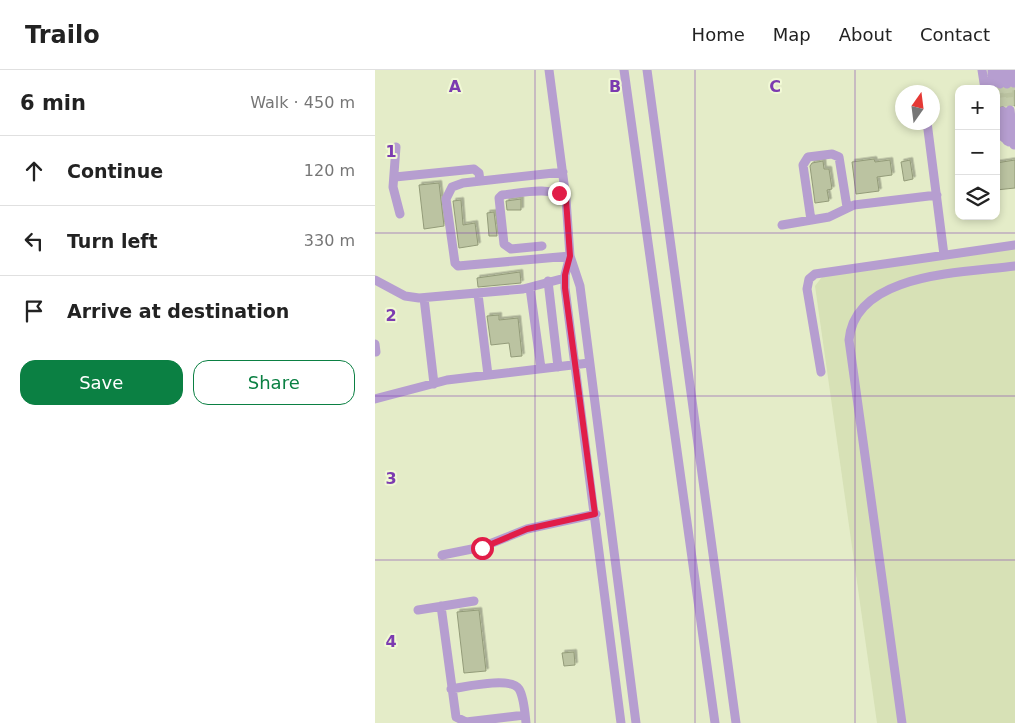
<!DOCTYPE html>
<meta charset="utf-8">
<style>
body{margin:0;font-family:"DejaVu Sans",sans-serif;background:#f2f2f2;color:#222}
.controls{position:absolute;right:15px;top:15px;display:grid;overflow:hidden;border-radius:10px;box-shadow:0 2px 8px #0003}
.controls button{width:45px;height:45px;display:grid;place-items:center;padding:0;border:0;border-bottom:1px solid #e0e0e0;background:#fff;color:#222;font:25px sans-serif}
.compass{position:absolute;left:520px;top:15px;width:45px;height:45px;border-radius:50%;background:#fff;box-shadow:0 2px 8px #0003;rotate:14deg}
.stop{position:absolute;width:15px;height:15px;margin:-11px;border:4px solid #e11d48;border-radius:50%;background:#fff}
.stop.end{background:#e11d48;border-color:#fff;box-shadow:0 1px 5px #0008}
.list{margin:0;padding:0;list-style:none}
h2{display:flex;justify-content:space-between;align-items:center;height:65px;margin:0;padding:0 20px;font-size:21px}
h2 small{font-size:16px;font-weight:400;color:#767676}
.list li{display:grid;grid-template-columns:32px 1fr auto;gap:15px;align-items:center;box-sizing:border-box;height:70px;padding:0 20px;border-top:1px solid #e0e0e0}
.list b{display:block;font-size:19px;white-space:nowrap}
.list em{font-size:16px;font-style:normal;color:#767676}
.actions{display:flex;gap:10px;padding:15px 20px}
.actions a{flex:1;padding:11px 0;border:1px solid #0b8043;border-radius:15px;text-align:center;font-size:18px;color:#0b8043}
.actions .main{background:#0b8043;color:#fff}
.icon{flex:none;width:28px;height:28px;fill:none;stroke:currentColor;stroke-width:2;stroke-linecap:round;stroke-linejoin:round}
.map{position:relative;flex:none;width:640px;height:653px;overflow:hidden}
header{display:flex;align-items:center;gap:30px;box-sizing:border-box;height:70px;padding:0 25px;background:#fff;border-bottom:1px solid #e0e0e0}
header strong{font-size:24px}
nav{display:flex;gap:28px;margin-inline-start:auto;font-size:18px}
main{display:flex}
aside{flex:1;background:#fff}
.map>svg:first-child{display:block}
.built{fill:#d7e1b6}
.building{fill:#bbc3a1;stroke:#939b79;filter:url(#shadow)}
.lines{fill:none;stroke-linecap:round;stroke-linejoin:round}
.minor-tunnel{stroke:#c4ccab;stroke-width:9;stroke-dasharray:9 4.5;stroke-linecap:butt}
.minor{stroke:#b69ed0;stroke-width:9}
.route{stroke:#e11d48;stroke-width:6}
.grid{fill:none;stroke:#7c3bb0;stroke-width:1;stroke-opacity:0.55}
.grid-label{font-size:16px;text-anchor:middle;font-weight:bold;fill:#7c3bb0;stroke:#f1f9d5;stroke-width:4;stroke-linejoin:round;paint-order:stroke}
</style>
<header>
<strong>Trailo</strong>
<nav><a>Home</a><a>Map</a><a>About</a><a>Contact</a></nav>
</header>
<main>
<aside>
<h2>6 min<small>Walk · 450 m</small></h2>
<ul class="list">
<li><svg class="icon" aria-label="ahead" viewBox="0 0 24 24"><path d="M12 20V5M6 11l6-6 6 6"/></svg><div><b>Continue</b></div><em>120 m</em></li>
<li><svg class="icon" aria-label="left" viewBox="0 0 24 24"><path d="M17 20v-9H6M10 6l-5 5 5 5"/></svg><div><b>Turn left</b></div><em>330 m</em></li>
<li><svg class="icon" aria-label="arrive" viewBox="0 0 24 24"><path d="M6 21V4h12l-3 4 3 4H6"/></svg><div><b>Arrive at destination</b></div></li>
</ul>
<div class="actions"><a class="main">Save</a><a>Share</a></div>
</aside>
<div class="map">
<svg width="640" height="653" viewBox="0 0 640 653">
<defs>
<filter id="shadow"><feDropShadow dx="2.5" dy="-2.5" stdDeviation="0" flood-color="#0004"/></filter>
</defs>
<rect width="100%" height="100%" fill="#e4ecc8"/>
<path class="built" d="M640,178V653H502L440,216L450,203Z"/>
<path class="building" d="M636,18L640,19V36L634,34L621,39V19Z
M499,89L500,92L515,90L517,105L502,107L504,121L481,124L477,92Z
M535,90L538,109L529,111L526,92Z
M640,90V118L621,120V93Z
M448,91L449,99H454L457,119L452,120L454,131L440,133L435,96L437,93Z
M64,113L69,156L49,159L44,115Z
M146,129V140H132L131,131Z
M86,130L88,155L100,153L103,175L84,178L78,131Z
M119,142L122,166H114L112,143Z
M145,202L146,213L103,217L102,208Z
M124,245V250L143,248L147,286L136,287L134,273L116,275L112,246Z
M104,540L111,601L89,603L82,542Z
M199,582L200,595L189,596L187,583Z"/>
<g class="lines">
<path class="minor-tunnel" d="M639,13L640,20
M625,14L628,41
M632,14L635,40"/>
<path class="minor" d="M174,0L191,129L195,186L190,205V218L246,653
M249,0L340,653
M272,0L361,653
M607,0L610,19
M617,0V15
M622,0L625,14
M631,0L632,14
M637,0L639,13
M635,40L639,75
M628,41L632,71
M621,45L624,64
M552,52L569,185
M621,61L634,72
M21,77L18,117L25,144
M188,102L88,113L77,117L71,129L80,193L83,196L195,186
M20,107L99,99L104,103L105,111
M436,150L428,95L433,87L457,84L464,87L472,137
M407,155L454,147L479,135L562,125
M167,176L136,179L129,174L124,128L127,125C147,123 175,115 191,129
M195,186L205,216L261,653
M0,210L30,226L44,228L148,219L190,208
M173,211L183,297
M155,218L166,298
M103,224L113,305
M49,228L59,314
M0,274L1,282
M446,302L432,219L434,209L440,204L640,175
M0,329L72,310L214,293
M67,485L107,477L152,459L221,444
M66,536L81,647L91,652L150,645
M43,540L99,531
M76,619C90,617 136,606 144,619C149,627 150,643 151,653
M527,653L474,270C480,202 589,203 640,196"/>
</g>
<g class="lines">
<path class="route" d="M107,478L152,459L220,444L190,218V205L195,186L191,129L184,123"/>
</g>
<path class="grid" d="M160,0V653M320,0V653M480,0V653M0,163H640M0,326H640M0,490H640"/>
<g class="grid-label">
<text x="80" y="22">A</text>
<text x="240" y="22">B</text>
<text x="400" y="22">C</text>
<text x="16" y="87">1</text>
<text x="16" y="251">2</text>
<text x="16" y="414">3</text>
<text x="16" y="577">4</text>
</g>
</svg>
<div class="controls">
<button>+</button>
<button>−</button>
<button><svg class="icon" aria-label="layers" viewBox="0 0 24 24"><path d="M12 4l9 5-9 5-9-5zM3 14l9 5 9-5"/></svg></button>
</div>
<svg class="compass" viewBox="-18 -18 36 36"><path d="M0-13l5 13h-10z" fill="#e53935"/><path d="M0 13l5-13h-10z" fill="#767676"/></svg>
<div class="stop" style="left:107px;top:478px"></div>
<div class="stop end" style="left:184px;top:123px"></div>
</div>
</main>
